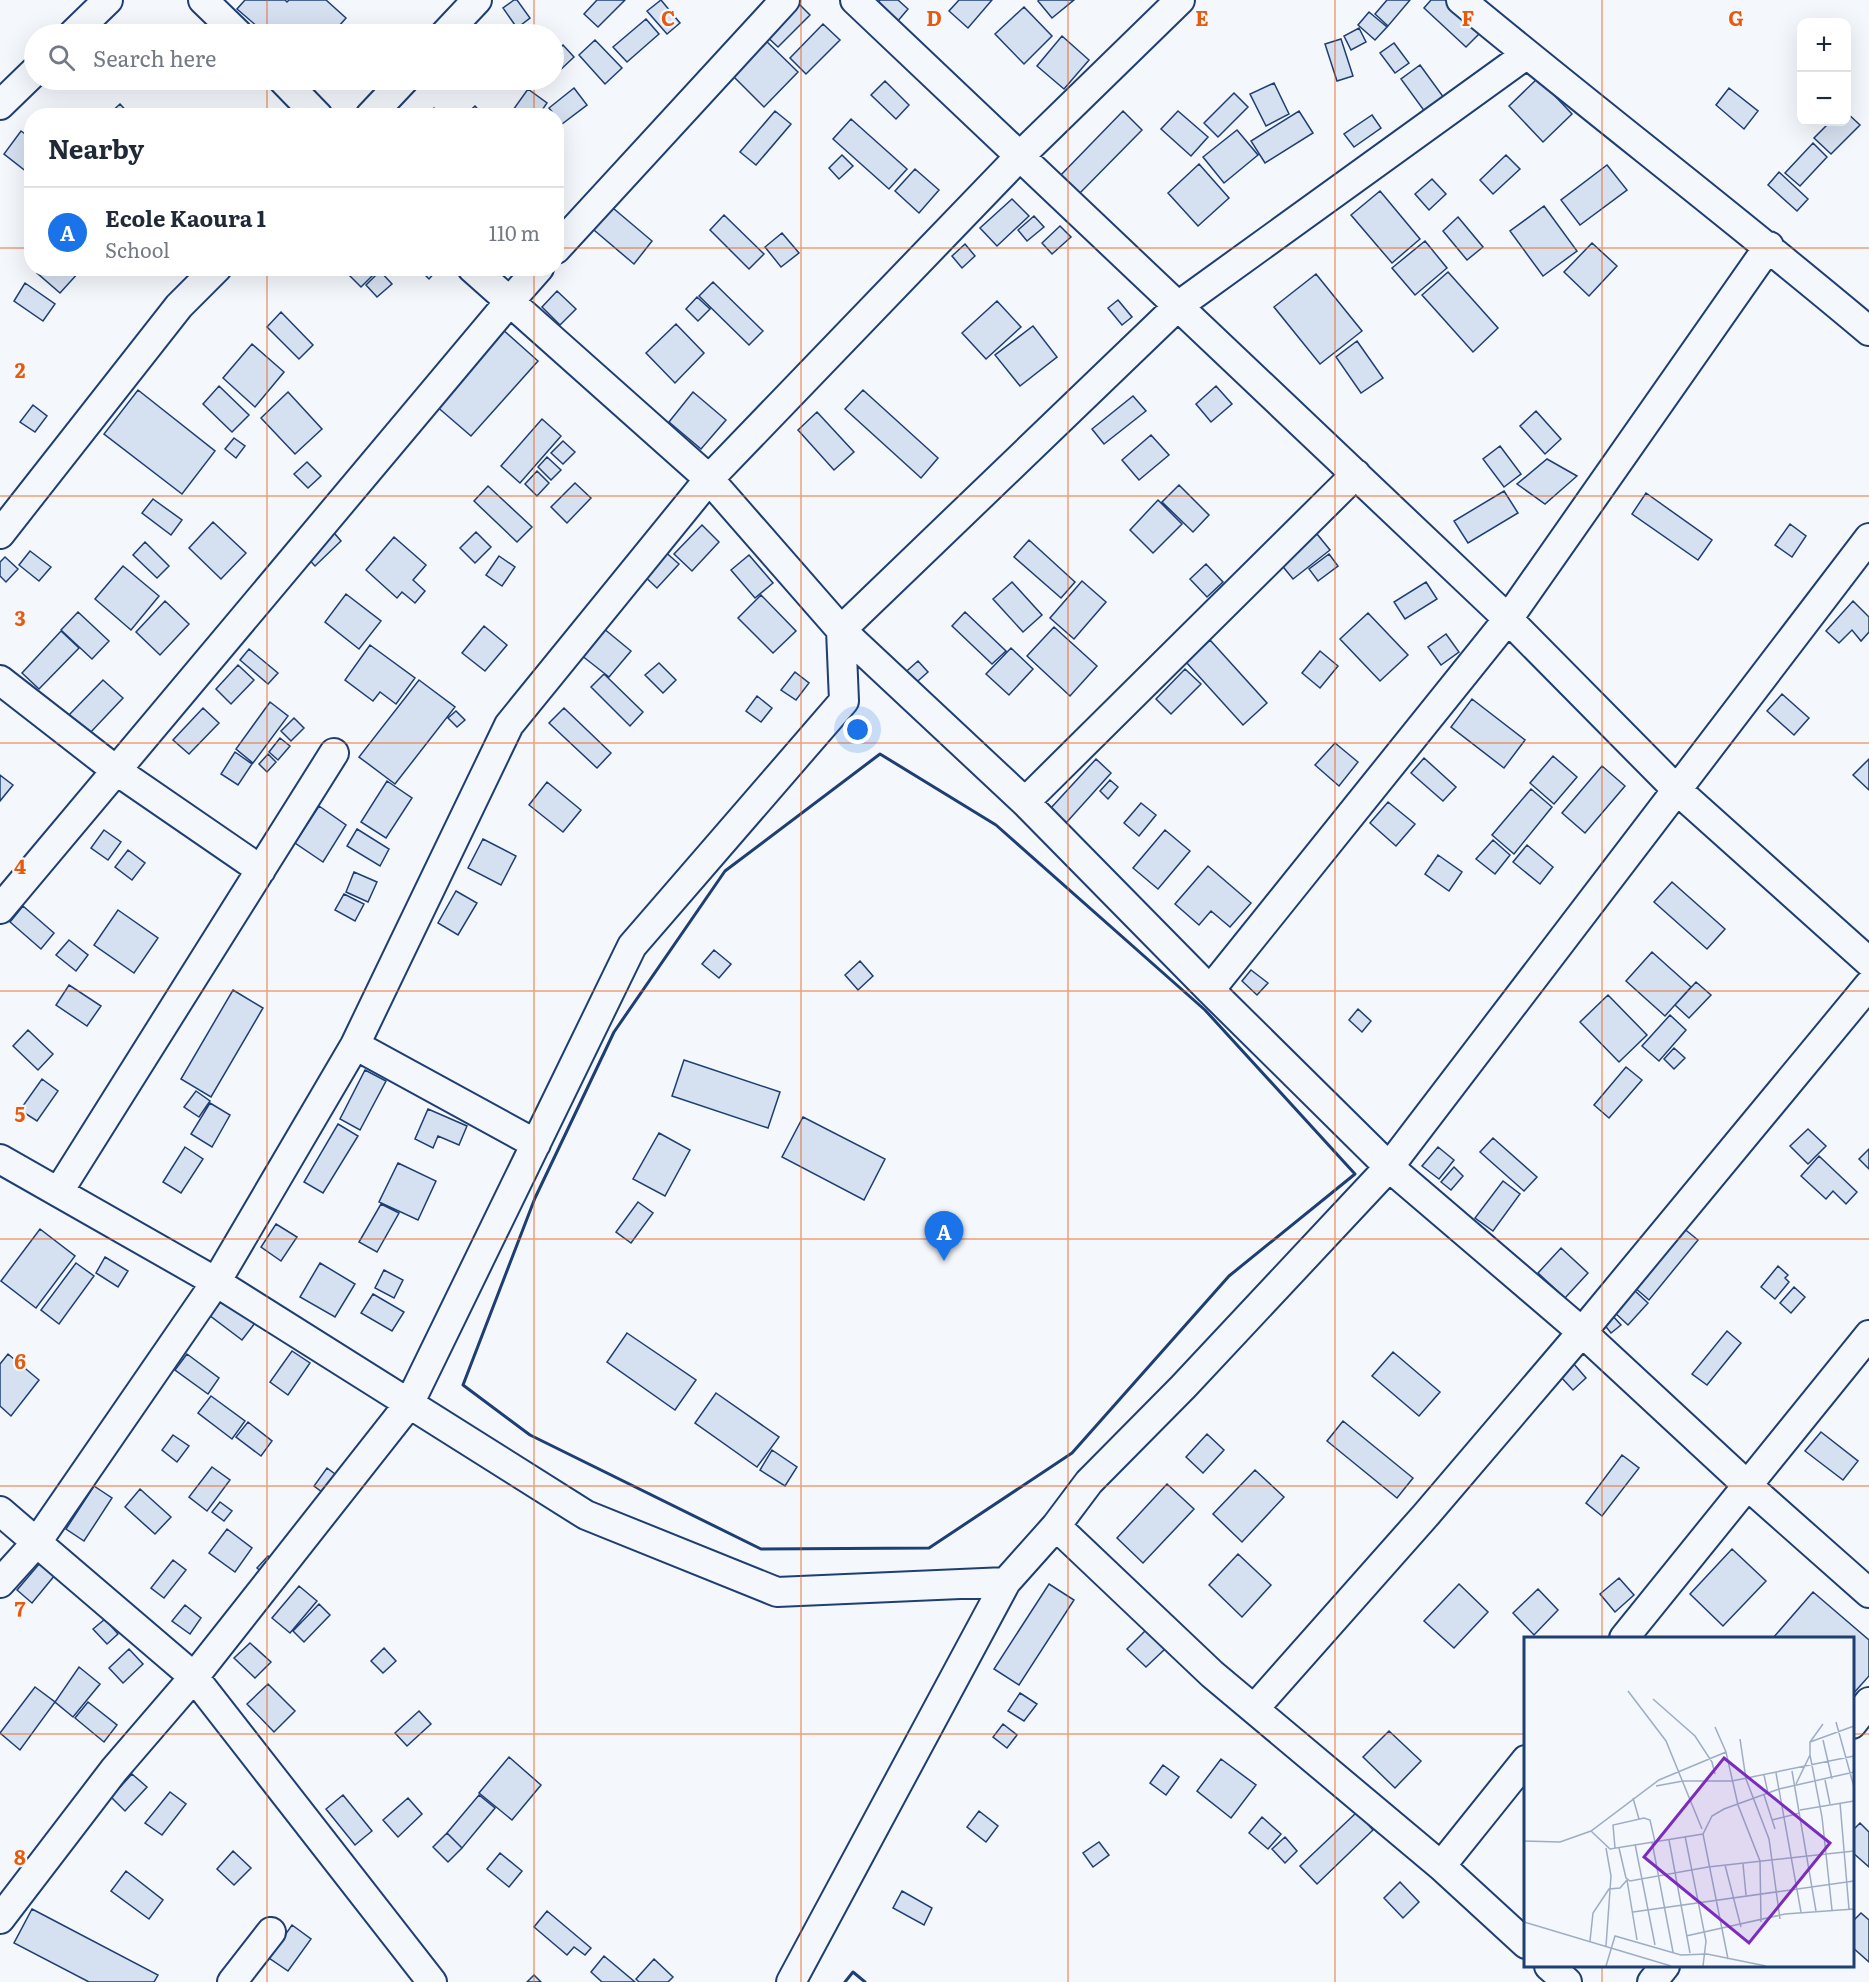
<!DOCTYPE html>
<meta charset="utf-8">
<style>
body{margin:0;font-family:Literata,serif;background:#f6f6f7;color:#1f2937}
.controls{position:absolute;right:18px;top:18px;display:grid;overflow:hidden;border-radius:12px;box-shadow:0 6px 24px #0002}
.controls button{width:54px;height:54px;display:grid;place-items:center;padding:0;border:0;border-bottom:2px solid #e0e1e3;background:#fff;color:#1f2937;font:30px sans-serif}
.you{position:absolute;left:858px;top:730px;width:21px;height:21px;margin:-15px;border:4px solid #fff;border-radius:50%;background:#1a73e8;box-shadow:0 0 0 9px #1a73e833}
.badge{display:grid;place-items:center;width:39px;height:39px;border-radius:50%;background:#1a73e8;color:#fff;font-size:20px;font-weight:700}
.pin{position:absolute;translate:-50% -50px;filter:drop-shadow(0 2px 3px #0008)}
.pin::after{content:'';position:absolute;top:32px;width:21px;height:18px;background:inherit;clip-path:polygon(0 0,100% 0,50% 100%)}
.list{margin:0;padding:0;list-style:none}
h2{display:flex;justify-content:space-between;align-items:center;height:78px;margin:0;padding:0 24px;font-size:26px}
h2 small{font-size:20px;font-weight:400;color:#747a83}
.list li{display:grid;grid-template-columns:39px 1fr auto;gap:18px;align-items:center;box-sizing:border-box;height:90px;padding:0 24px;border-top:2px solid #e0e1e3}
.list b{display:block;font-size:22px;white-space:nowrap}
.list p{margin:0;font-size:20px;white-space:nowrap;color:#747a83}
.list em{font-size:20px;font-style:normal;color:#747a83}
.icon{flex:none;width:33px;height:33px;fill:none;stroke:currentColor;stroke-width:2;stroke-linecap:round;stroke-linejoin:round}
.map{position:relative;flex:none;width:1869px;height:1982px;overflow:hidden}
.search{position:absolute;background:#fff;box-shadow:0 6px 24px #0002;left:24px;top:24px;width:540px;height:66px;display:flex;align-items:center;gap:15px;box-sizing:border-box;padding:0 21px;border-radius:33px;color:#747a83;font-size:22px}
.panel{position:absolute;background:#fff;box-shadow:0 6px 24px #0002;left:24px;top:108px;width:540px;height:168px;border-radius:24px}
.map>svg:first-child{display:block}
.building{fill:#d5e0f0;stroke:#1d3f73;stroke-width:1.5}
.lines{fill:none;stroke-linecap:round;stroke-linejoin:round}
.minor-casing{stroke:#1d3f73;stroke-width:32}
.minor{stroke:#f4f7fb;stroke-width:28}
.wall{stroke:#1d3f73;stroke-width:3}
.grid{fill:none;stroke:#e8590c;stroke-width:1.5;stroke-opacity:0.55}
.inset-road{fill:none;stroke:#9eadc5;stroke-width:1.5}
.view{fill:#7b2cbf;fill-opacity:0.15;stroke:#7b2cbf;stroke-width:3}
.inset-edge{fill:none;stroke:#1d3f73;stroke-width:3}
.grid-label{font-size:20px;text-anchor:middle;font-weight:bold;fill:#e8590c;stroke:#f4f7fb;stroke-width:4.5;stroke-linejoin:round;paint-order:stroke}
</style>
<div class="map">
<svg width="1869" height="1982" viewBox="0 0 1869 1982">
<rect width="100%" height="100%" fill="#f4f7fb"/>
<path class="building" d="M245,0H285L287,2L289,0H326L346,18L332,34H266L237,9Z
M514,0H517L530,18L517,28L503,8Z
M597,0H625L598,27L584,14Z
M661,0L680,23L667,34L647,11Z
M795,0L810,15L778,47L761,31Z
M880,0H898L908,9L891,29L870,11Z
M959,0H992L968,28L949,11Z
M1039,0H1074L1052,18L1038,1Z
M1387,0H1410L1388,26L1375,14Z
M1431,0H1446L1481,32L1466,47L1424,8Z
M1024,7L1052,36L1024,64L995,34Z
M1369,12L1387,27L1375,40L1358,25Z
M646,19L659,34L627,62L613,47Z
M823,24L840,40L806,74L790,58Z
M1359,28L1366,42L1351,50L1344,36Z
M759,34L798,72L764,107L725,68Z
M1062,36L1089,60L1064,89L1037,66Z
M1341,39L1353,76L1337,81L1325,44Z
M595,40L622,68L605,84L579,55Z
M1394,43L1409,63L1395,73L1380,53Z
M563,45L574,57L557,73L554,70V54Z
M1420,65L1447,102L1428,116L1401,79Z
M1538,78L1572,114L1543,142L1509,106Z
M97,80H116L105,89Z
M885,81L909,105L896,119L871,95Z
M1274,83L1289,114L1266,126L1250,94Z
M574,88L587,105L562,124L549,108Z
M1729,88L1758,111L1744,129L1716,105Z
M528,89L547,103L538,116H521L513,110Z
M1234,93L1248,107L1218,137L1204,123Z
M120,104L131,116H107Z
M475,106L484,116H464Z
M434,108L441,116H425Z
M775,111L791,124L756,165L740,152Z
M1123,111L1142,130L1076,197L1057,179Z
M1178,111L1208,137L1191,156L1161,129Z
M1299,111L1313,133L1265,163L1251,141Z
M1846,112L1860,125L1831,154L1814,138L1830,122H1846Z
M1372,115L1381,128L1354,147L1344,134Z
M851,119L907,169L889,189L833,139Z
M1237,130L1258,155L1224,183L1203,157Z
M21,131L32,139V176L4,154Z
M1813,143L1827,157L1800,186L1785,173Z
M842,155L853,166L839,179L829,168Z
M1506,155L1520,169L1493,194L1480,180Z
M1199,164L1229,198L1198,226L1168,193Z
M1607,165L1627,190L1580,225L1561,200Z
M915,169L939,190L919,213L895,191Z
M1779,172L1808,199L1797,211L1768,185Z
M1432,179L1446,194L1429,210L1415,194Z
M1380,191L1420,239L1392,263L1351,215Z
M1012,199L1029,216L997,246L980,228Z
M607,203L652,241L634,264L588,225Z
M1544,206L1577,251L1543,276L1510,231Z
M724,215L764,254L749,269L710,230Z
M1034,216L1044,227L1027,241L1018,230Z
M1458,217L1483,247L1467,260L1443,231Z
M1060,226L1071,237L1052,254L1042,243Z
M782,233L799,253L781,267L765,247Z
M1425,241L1447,268L1415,295L1392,268Z
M1592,243L1617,266L1589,296L1564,272Z
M965,244L975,256L962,268L952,256Z
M40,268H78L80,271L60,293L37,273Z
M342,268H376L378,270L361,287Z
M418,268H439L429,279Z
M380,271L392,284L377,297L366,285Z
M1448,272L1498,328L1473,352L1422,295Z
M1316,274L1362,331L1320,364L1274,307Z
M713,282L763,331L749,345L699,296Z
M25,283L55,304L43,321L14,301Z
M557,291L576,309L560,325L542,307Z
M697,297L710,309L698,321L686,309Z
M1118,300L1132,317L1122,325L1108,308Z
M997,301L1021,327L986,359L962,333Z
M281,312L313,345L299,359L267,327Z
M676,324L704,353L675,383L646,353Z
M1033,326L1057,357L1020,386L995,355Z
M502,329L538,361L471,436L435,405Z
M1357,341L1383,378L1361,393L1336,357Z
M252,344L284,372L255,407L223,378Z
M219,386L249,415L232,432L203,404Z
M1216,386L1232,404L1211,422L1196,404Z
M138,390L215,451L182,494L104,434Z
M863,390L938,458L921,478L845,409Z
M288,392L322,429L295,454L261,418Z
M693,392L726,420L701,449L669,422Z
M1133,396L1146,411L1104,444L1092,429Z
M33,405L47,416L35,432L20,422Z
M1536,411L1561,439L1545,454L1520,426Z
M817,412L854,452L834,470L798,430Z
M542,419L561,436L520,483L501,466Z
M1151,435L1169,455L1139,480L1122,460Z
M234,438L245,446L236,458L225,449Z
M563,441L575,452L563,464L551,453Z
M1500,446L1521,474L1504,487L1483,459Z
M547,457L561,470L551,480L538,467Z
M1547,459L1577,476L1545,504L1517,484Z
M307,462L321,476L308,488L294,474Z
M537,471L549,483L537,496L525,484Z
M575,483L591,498L567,523L551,507Z
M1179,485L1209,515L1193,532L1162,502Z
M488,486L532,527L517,542L474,501Z
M1504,491L1518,513L1468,543L1454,521Z
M1646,493L1712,540L1698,560L1632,514Z
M153,499L182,520L171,535L142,513Z
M1158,500L1182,524L1153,553L1130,530Z
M213,522L246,553L221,579L189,548Z
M1790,524L1806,536L1792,557L1775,545Z
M702,525L719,542L692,571L674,554Z
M329,527L341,541L315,566L302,552Z
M476,532L491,547L475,563L460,548Z
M1317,534L1330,550L1293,579L1280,563Z
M394,537L426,565L413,580L425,591L415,603L402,592L397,598L366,570Z
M1029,540L1075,582L1061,598L1014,557Z
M145,542L169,566L157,578L133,555Z
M662,549L679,564L657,588L641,573Z
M30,551L51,567L39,581L19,565Z
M1329,554L1338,566L1318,581L1309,569Z
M749,555L773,583L755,598L731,570Z
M499,556L515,567L502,586L486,575Z
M5,557L18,569L6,582L0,576V562Z
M1206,564L1223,582L1207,597L1190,579Z
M123,566L159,596L131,630L95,599Z
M1082,581L1106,602L1074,639L1050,618Z
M1012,582L1042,615L1023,632L993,599Z
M1426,582L1437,599L1405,619L1394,602Z
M346,594L381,621L359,649L325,622Z
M761,595L796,631L773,653L738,618Z
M165,601L189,624L160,655L136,632Z
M1853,601L1869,617V632L1861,641L1852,630L1839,643L1826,631Z
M78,612L109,641L92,659L61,630Z
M965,612L1006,651L992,664L952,626Z
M1368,613L1408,655L1380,681L1340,639Z
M484,626L507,645L485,671L462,653Z
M1054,627L1097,666L1070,696L1027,656Z
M603,628L631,651L609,677L581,655Z
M61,631L79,648L39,689L22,673Z
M1446,634L1459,652L1441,665L1428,647Z
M1210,640L1267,703L1243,725L1186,662Z
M370,645L415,678L396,704L380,692L373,701L345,680Z
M1011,648L1033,669L1009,695L986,674Z
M249,649L278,673L268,684L240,660Z
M1320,651L1338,666L1320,688L1302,673Z
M918,661L928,672L910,688L900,677Z
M659,663L676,680L663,693L645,675Z
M238,665L254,680L231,704L216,689Z
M1185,669L1201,684L1171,714L1156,699Z
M795,672L809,683L796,700L781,690Z
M604,674L643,712L630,726L591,687Z
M103,680L123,698L89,734L69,715Z
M419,680L455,707L395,784L359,757Z
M1782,694L1809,718L1794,735L1767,711Z
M757,696L772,708L761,722L746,711Z
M1472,699L1525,740L1504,768L1451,727Z
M270,702L288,716L253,763L236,749Z
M203,708L219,723L189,754L173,740Z
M564,708L611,753L597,768L549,723Z
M456,711L465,720L457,727L448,718Z
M294,718L304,728L291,741L281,731Z
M280,738L290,746L278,760L269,752Z
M1335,743L1358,762L1339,786L1315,765Z
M235,752L252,764L238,785L221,774Z
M268,754L276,762L267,772L259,764Z
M1553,756L1577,777L1554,804L1530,783Z
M1424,758L1456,787L1443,801L1411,773Z
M1096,759L1111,773L1066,823L1050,809Z
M1869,759V790L1853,775Z
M1602,766L1625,786L1585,833L1562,813Z
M0,775L13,785L0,801Z
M1110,780L1118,787L1108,799L1100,791Z
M387,781L412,798L386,838L361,822Z
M547,782L581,810L563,832L529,805Z
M1531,789L1552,807L1514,854L1492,835Z
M1388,802L1415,824L1396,846L1370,823Z
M1141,803L1156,815L1139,836L1124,823Z
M319,806L346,825L323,862L295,843Z
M357,829L389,849L380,866L347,846Z
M104,830L121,842L108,860L91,848Z
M1165,830L1190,851L1158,889L1133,868Z
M483,839L516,856L501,885L468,868Z
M1493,840L1510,855L1495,874L1476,859Z
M1527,845L1553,867L1540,884L1513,862Z
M128,850L145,863L132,880L115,867Z
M1438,855L1462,872L1449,891L1425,874Z
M1208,866L1251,903L1230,927L1211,911L1199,925L1175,904Z
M354,872L377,882L368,902L346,892Z
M1672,882L1725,929L1707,949L1654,902Z
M456,891L477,903L458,935L438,923Z
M344,894L364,904L355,921L335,910Z
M23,906L54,933L41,949L10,922Z
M118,910L158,938L134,973L94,945Z
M69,940L88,955L76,971L56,955Z
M714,950L731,964L719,978L702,964Z
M1652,952L1691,987L1665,1016L1626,981Z
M860,961L873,976L858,990L845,975Z
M1251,970L1268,983L1257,995L1242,981Z
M1696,982L1711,995L1689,1018L1675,1005Z
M69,985L101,1006L87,1026L56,1005Z
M233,990L263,1008L211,1097L181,1079Z
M1608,995L1647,1035L1619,1062L1580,1022Z
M1358,1009L1371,1021L1362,1032L1349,1020Z
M1670,1015L1686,1030L1659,1061L1642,1046Z
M28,1030L53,1054L38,1070L13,1046Z
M1674,1048L1685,1058L1674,1069L1664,1059Z
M684,1060L780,1092L768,1128L672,1096Z
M1626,1067L1642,1080L1609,1118L1594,1105Z
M365,1070L386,1081L360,1130L340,1119Z
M42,1079L58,1091L37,1121L20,1110Z
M196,1091L210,1101L199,1117L184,1107Z
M210,1103L230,1115L212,1147L191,1134Z
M428,1109L467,1126L459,1145L438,1136L433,1148L415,1139Z
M803,1117L885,1159L864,1200L782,1157Z
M338,1124L358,1136L323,1193L304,1182Z
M1808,1129L1826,1146L1808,1164L1790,1146Z
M659,1133L690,1150L665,1196L633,1179Z
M1493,1138L1537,1177L1524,1191L1480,1152Z
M185,1147L203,1159L181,1193L163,1182Z
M1438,1147L1454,1160L1439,1179L1422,1166Z
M1869,1149V1169L1859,1159Z
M1819,1156L1857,1192L1846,1204L1833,1191L1826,1199L1801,1176Z
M398,1163L436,1181L418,1220L379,1202Z
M1454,1167L1463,1176L1451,1190L1441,1182Z
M1503,1181L1520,1194L1493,1231L1475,1218Z
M638,1202L653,1213L631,1243L616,1232Z
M381,1204L399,1213L377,1252L359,1242Z
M276,1224L297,1237L281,1261L261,1247Z
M1682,1227L1698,1240L1649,1300L1634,1287Z
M40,1229L75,1256L36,1308L1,1281Z
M1561,1248L1588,1273L1565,1298L1538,1273Z
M105,1257L128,1271L118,1287L96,1273Z
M76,1263L94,1276L59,1324L41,1310Z
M320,1263L355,1284L335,1317L300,1297Z
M1778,1266L1788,1275L1785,1278L1789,1282L1775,1299L1761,1287Z
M384,1270L403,1280L394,1298L375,1288Z
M1794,1287L1805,1297L1791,1313L1780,1303Z
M1634,1290L1648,1303L1628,1325L1614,1312Z
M373,1294L404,1312L392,1331L361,1313Z
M221,1298L255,1323L242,1340L209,1315Z
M1612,1315L1621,1325L1611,1333L1603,1323Z
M1727,1331L1741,1343L1707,1385L1692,1374Z
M627,1333L696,1380L675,1410L607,1362Z
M292,1351L310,1363L288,1395L270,1382Z
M1393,1352L1440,1392L1419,1416L1372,1376Z
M8,1354L39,1380L11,1416L0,1406V1364Z
M187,1354L219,1378L208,1394L175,1370Z
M1573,1363L1586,1378L1573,1390L1560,1376Z
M716,1393L779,1437L757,1467L695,1423Z
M211,1396L245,1421L232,1439L198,1413Z
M1343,1421L1413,1478L1397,1498L1327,1441Z
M248,1422L272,1441L261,1456L236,1437Z
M1821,1432L1858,1461L1843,1480L1805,1451Z
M1207,1434L1224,1450L1203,1473L1186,1457Z
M173,1435L189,1446L177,1462L162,1450Z
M772,1450L797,1467L785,1486L760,1470Z
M1622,1455L1639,1468L1602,1516L1586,1503Z
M212,1467L230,1480L207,1511L189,1497Z
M327,1468L343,1480L330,1498L314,1486Z
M1255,1470L1284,1497L1242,1542L1213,1514Z
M1167,1484L1194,1509L1143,1563L1117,1538Z
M94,1486L112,1498L84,1541L66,1529Z
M140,1489L171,1517L155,1534L125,1507Z
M220,1502L232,1511L224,1521L212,1512Z
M227,1529L252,1548L235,1572L209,1553Z
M1732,1549L1766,1581L1723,1626L1690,1594Z
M1238,1554L1271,1585L1242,1617L1209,1585Z
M268,1556L275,1562L265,1575L257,1568Z
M173,1560L186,1570L164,1598L151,1588Z
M40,1563L55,1575L32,1603L17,1590Z
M1619,1578L1634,1595L1615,1612L1600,1594Z
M1049,1584L1074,1600L1019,1685L994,1669Z
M1459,1584L1488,1612L1454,1648L1424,1621Z
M299,1586L317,1601L290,1633L272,1618Z
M1538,1589L1558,1610L1534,1635L1513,1613Z
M1813,1592L1869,1640V1676L1852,1695V1638H1773Z
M319,1604L330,1615L304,1642L293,1631Z
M185,1605L201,1618L190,1634L172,1621Z
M105,1619L118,1634L107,1644L93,1629Z
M1146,1630L1165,1649L1146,1667L1127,1649Z
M250,1643L271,1662L255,1678L234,1658Z
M384,1648L396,1661L383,1673L371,1661Z
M129,1649L143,1664L123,1683L109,1668Z
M79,1667L100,1684L73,1717L55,1702Z
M268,1684L295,1711L274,1732L247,1704Z
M35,1687L55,1702L20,1750L0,1733Z
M1020,1693L1037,1704L1024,1721L1008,1711Z
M88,1702L117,1725L104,1742L75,1718Z
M419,1711L431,1724L407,1746L395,1733Z
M1003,1724L1017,1735L1007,1748L993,1737Z
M1389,1731L1421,1761L1395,1788L1363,1757Z
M509,1757L541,1785L512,1820L479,1793Z
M1221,1759L1256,1785L1231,1818L1197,1791Z
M1163,1765L1179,1777L1166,1795L1150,1783Z
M132,1774L147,1787L125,1811L111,1797Z
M170,1792L186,1804L162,1835L145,1823Z
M343,1795L372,1831L355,1845L326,1809Z
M479,1795L495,1808L462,1848L447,1833Z
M408,1798L422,1814L398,1837L383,1820Z
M979,1811L998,1826L986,1842L967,1827Z
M1357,1812L1373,1830L1317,1884L1300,1866Z
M1262,1817L1281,1834L1268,1849L1249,1833Z
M1860,1823L1869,1832V1867L1852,1852V1831Z
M447,1833L462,1848L448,1862L433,1847Z
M1285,1837L1297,1851L1285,1863L1272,1849Z
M1099,1842L1109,1855L1093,1867L1083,1853Z
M233,1851L251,1868L234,1885L217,1869Z
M500,1853L522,1871L509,1887L487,1869Z
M126,1871L163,1900L149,1919L111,1891Z
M1400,1882L1419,1902L1403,1918L1384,1898Z
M902,1891L932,1908L924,1925L893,1908Z
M32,1909L158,1975L154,1982H89L14,1943Z
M547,1911L591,1948L585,1955L574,1947L567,1955L534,1927Z
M1861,1913L1869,1920V1962L1852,1947V1922Z
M292,1925L311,1939L288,1971L269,1958Z
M604,1956L635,1982H602L591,1972Z
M654,1959L673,1977L668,1982H639L636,1979Z
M534,1975L541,1982H527Z"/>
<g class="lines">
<defs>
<path id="minor" d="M203,0L238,34
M855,0L1508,619L1677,790L1869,962
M1461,0C1596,112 1735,218 1869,331
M73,34L108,0
M445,34L477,0
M283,80L318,116
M0,105L34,72
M370,116L404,80
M556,249L785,0
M472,268L709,479L841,630L1025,802L1210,990L1389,1167L1582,1332L1747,1485L1869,1593
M0,534L179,306L217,268
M0,680L117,771L261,870
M1025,802L1356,474
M0,909L510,301L539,268
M1210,990L1508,619L1769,246
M355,1045L536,1144
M0,1159L216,1282L586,1515L777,1592L1006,1582L1056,1526L1212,1674L1441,1866L1526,1944
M59,1191L334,753
M0,1511L194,1677L432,1982
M1056,1526L1089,1482L1183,1387L1389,1167L1869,538
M0,1583L37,1542L216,1282L355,1045L509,725L709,479L1020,156L1180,0
M1624,1638L1869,1335
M1254,1709L1425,1516L1582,1332L1869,985
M1852,1724L1869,1702
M1441,1866L1526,1760
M0,1919L114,1770L194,1677L409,1404L632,946L844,701L841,630L1178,306L1527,54
M1549,1966L1567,1982
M232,1982L271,1932
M791,1982L1006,1582
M1652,1982L1665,1966"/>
</defs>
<use href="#minor" class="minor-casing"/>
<use href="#minor" class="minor"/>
<path class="wall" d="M880,754L996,825L1205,1010L1355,1174L1229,1276L1072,1453L929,1548L761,1549L530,1435L463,1385L535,1198L614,1032L725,871Z
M845,1982L853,1972L865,1982"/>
</g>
<path class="grid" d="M267,0V34M534,0V34M801,0V1982M1068,0V1982M1335,0V1982M1602,0V1638M267,80V116M534,80V116M0,248H32M556,248H1869M267,268V1982M534,268V1982M0,496H1869M0,743H1869M0,991H1869M0,1239H1869M0,1486H1869M0,1734H1526M1852,1734H1869M1602,1966V1982"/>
<g transform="translate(1524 1637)">
<rect width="330" height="330" fill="#f4f7fb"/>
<path class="inset-road" d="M104,54L142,104L178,192M129,62L171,99L188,125L191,137M312,85L330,150M191,90L202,115L214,168L236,224L237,285M216,102L222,142L245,202L256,282M299,103L308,142M286,105L330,89M286,118L298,180L308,273M268,134L292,274M252,136L277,275M240,138L244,156M301,143L306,167M272,147L286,118V105L299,87M132,149L159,144H208L330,119M240,158L251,192M109,161L115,182M316,166L325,272M276,173L330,164M248,183L276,176M67,194L86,212L179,197L188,179L200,172L255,152L330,135M179,197L204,322M161,199L182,304L179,329M145,203L166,316M0,204L36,205L67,194L135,143L202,115M128,205L149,315M111,207L131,308M91,211L89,188L120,181L126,183L131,205M95,211L102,241L106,244L184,230L330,214M219,227L222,258M201,228L217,290M103,243L113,303M109,275L330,244M0,285L147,329M162,299L261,277L330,272M66,304L69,276L85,252L96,251L103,243M82,309L87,239L82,211M82,329L91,299L157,318L183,317L242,329"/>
<path class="view" d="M200,121L306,206L225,306L120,220Z"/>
<rect width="330" height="330" class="inset-edge"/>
</g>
<g class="grid-label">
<text x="668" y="26">C</text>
<text x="934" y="26">D</text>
<text x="1202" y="26">E</text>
<text x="1468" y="26">F</text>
<text x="1736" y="26">G</text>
<text x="20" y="378">2</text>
<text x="20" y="626">3</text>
<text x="20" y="874">4</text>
<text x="20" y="1122">5</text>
<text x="20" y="1369">6</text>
<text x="20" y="1617">7</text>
<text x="20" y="1865">8</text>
</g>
</svg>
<div class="controls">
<button>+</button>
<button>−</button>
</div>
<div class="you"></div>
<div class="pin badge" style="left:944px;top:1261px">A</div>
<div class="search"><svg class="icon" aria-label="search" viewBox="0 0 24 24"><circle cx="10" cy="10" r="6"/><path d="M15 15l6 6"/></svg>Search here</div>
<section class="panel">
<h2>Nearby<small></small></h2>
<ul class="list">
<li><span class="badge">A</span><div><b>Ecole Kaoura 1</b><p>School</p></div><em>110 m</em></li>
</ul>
</section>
</div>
